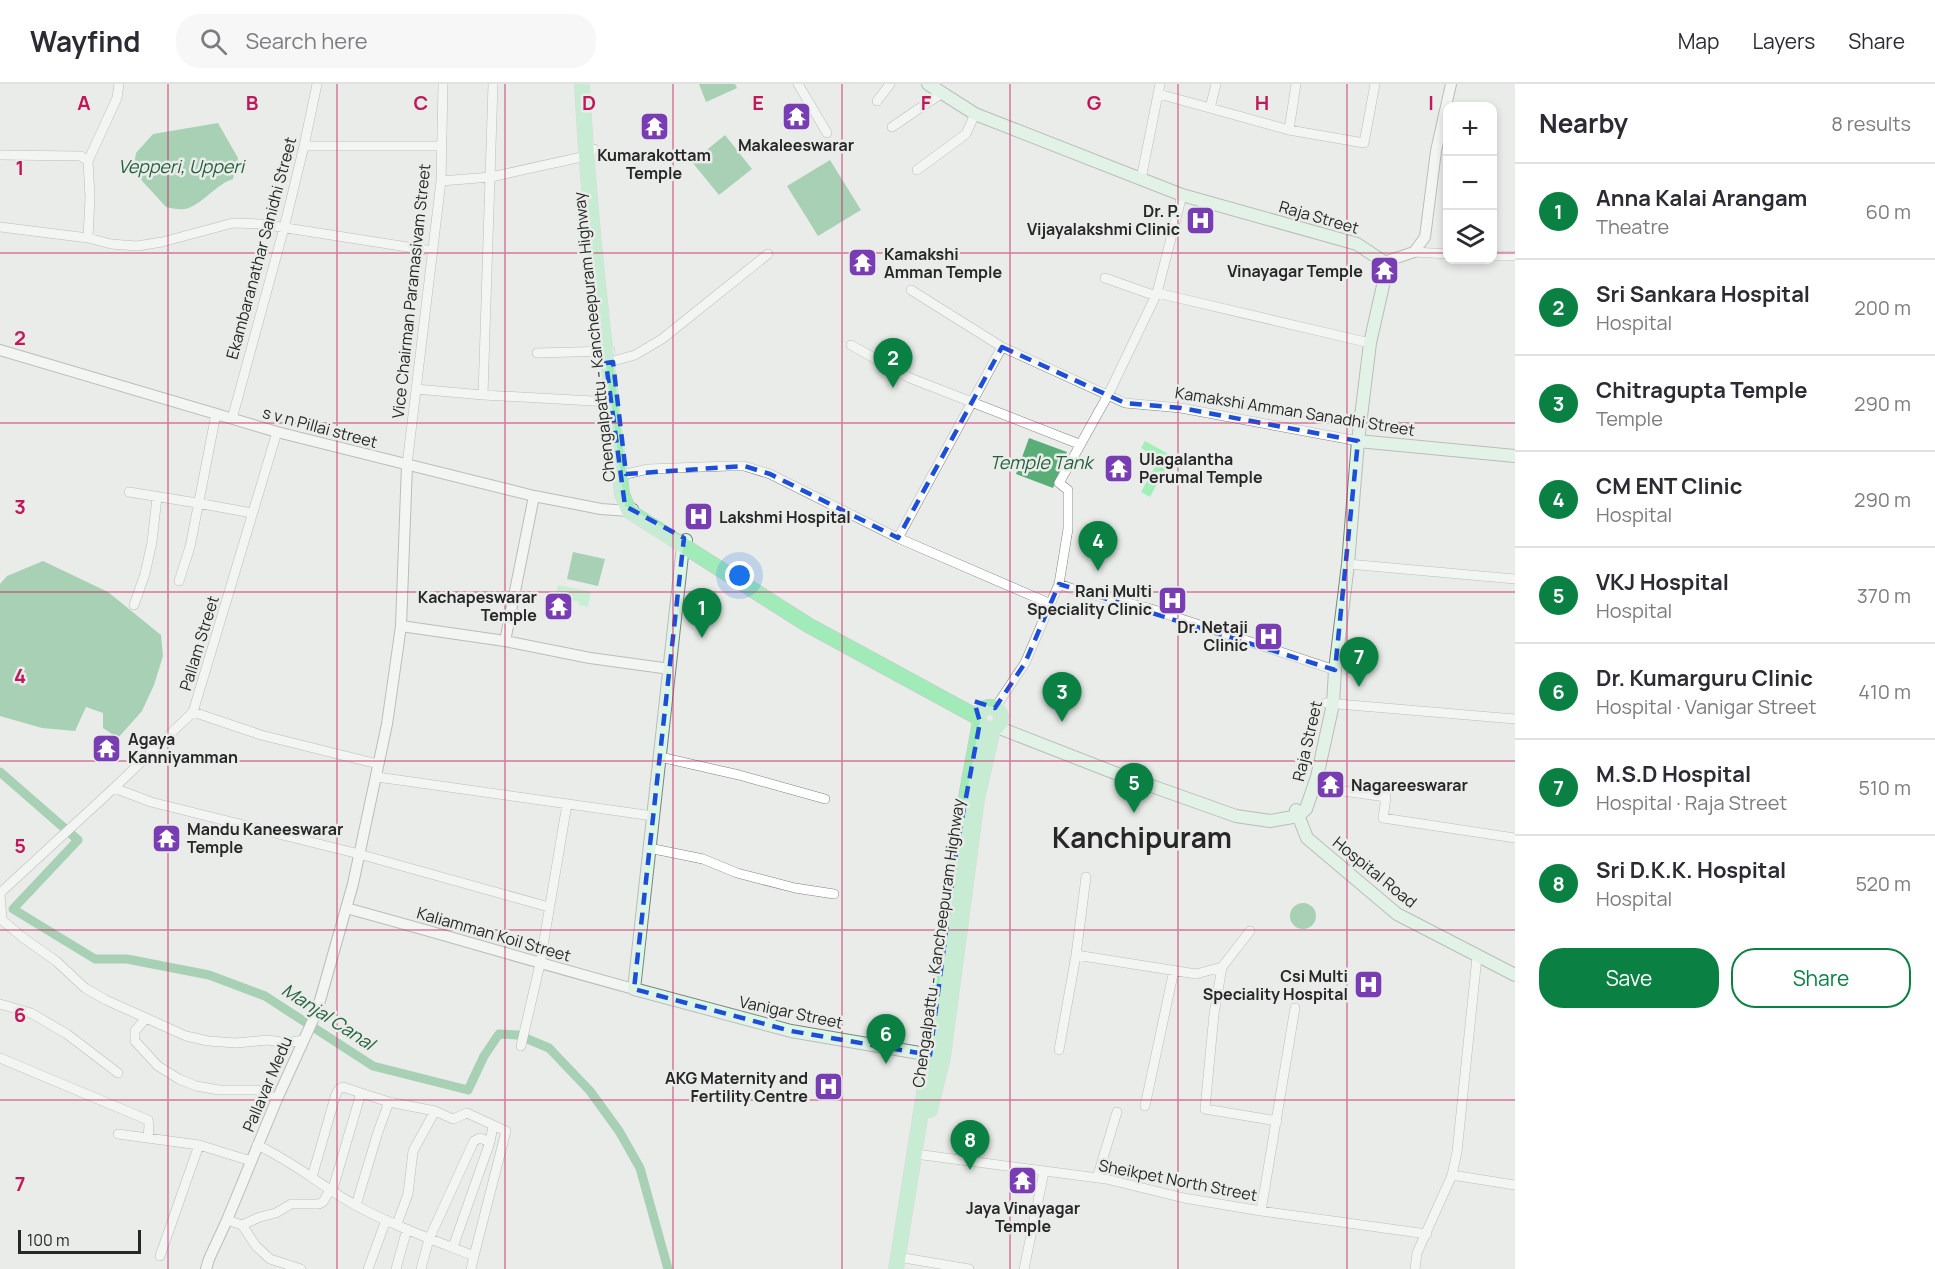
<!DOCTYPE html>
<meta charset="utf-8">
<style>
body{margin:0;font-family:Manrope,sans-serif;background:#f7f7f7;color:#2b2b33}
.controls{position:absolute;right:18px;top:18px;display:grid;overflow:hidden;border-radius:12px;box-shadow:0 3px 9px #0003}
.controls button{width:54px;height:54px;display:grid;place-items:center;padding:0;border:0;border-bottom:2px solid #e1e1e2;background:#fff;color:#2b2b33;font:30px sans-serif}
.scale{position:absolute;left:18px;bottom:15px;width:123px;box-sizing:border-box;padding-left:6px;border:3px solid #262726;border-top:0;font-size:16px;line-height:21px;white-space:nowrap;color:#262726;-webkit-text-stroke:4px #e9ece9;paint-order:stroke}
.you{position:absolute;left:740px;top:492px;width:21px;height:21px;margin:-15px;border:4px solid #fff;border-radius:50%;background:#1a73e8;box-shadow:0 0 0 9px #1a73e833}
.badge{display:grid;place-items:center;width:39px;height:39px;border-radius:50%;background:#0b8043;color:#fff;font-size:20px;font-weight:700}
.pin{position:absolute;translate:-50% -50px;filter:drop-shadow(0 2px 3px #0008)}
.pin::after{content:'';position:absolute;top:32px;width:21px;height:18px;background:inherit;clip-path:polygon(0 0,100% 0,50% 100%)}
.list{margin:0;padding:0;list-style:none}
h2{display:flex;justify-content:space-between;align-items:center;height:78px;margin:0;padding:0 24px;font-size:26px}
h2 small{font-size:20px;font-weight:400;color:#7c7c81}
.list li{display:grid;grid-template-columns:39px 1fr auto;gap:18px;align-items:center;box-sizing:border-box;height:96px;padding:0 24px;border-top:2px solid #e1e1e2}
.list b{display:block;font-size:22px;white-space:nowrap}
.list p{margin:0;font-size:20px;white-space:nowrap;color:#7c7c81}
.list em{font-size:20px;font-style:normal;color:#7c7c81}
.actions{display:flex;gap:12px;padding:18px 24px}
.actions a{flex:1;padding:14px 0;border:2px solid #0b8043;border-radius:24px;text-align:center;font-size:21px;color:#0b8043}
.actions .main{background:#0b8043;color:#fff}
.icon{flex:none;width:33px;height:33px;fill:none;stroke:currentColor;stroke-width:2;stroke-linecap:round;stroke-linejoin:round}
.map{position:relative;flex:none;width:1515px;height:1185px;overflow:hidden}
header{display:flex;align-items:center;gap:36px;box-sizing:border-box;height:84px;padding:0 30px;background:#fff;border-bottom:2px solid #e1e1e2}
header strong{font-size:28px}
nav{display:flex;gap:33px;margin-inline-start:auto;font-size:21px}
.search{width:420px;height:54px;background:#f7f7f7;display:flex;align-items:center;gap:15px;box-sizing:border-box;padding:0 21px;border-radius:24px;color:#7c7c81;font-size:22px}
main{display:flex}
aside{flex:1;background:#fff}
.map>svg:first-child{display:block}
.green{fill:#a0f0b8}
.water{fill:#59ad76}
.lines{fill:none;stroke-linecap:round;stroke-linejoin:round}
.canal{stroke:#59ad76;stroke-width:9}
.minor-casing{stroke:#808280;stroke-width:10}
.tertiary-casing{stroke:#808280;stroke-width:12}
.secondary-casing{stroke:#808280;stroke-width:14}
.trunk-casing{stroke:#c7c7c7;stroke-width:16}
.minor{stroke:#fff;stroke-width:9}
.tertiary{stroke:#fff;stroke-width:10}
.secondary{stroke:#dbf8e5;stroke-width:12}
.trunk{stroke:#a0ebb8;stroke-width:15}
.marked{fill:none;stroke:#1d4ed8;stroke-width:4.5;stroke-dasharray:12 8;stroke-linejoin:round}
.grid{fill:none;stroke:#c2185b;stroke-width:1.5;stroke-opacity:0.55}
.labels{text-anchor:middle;stroke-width:5;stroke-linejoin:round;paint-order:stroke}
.poi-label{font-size:16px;font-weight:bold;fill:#262726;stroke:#e9ece9;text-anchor:end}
.street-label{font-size:16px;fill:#262726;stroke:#e9ece9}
.water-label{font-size:18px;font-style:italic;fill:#24603b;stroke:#e9ece9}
.town-label{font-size:28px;font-weight:bold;fill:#262726;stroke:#e9ece9}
.grid-label{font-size:20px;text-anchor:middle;font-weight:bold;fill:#c2185b;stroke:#e9ece9;stroke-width:5;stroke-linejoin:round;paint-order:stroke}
</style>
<header>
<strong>Wayfind</strong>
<div class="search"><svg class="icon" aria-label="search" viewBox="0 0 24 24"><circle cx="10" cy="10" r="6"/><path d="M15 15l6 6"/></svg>Search here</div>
<nav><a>Map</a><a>Layers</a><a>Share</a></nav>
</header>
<main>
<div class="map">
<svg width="1515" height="1185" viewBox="0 0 1515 1185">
<rect width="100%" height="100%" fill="#e9ece9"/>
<path class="green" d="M1145,357L1172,372L1150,413L1141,408L1159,375L1141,364Z
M558,501L591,508L588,523L579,521V518L555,513Z"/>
<path class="water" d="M699,0H735L737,4L706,18Z
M218,39L238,74L233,95C216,100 201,122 185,125C179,126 171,124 166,123L133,87L136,69L153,50Z
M725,51L752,85L719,111L692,78Z
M830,76L861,126L818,152L787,102Z
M1029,354L1067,368L1053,404L1016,390Z
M573,468L605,475L598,502L567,495Z
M43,477L108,508L161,551L163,572L154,601L142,627L118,654L103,644V629L86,623L75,647L42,644L0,632V500L7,492Z
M1290 832a13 13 0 1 1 26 0a13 13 0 1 1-26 0Z"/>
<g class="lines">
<path class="canal" d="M0,688L78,756L13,825L95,875H127L209,891L265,912L373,982L468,1006L484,972L499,950L518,951L549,964L590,1007L619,1047L640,1084L668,1185"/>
<defs>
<path id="minor" d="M798,0L827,49
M1159,10L1289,46L1364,59L1375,0
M877,17L890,0
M1210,24L1216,0
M892,43L942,9
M1289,46L1296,0
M304,62H441
M0,71L81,72L88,77L90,113L88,154
M88,77L117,14L119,0
M917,86L966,50L975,30
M1141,95L1160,0
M441,97L491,93L586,72L594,65
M1182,111L1157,209L1108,311L1059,399L1068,406V445L1059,500L1081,508L1148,524L1335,586
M0,143L88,154L111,160L137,162L162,158L233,139L261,140L433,167
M1414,168L1448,170
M1492,172H1515
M1105,194L1156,212
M911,206L1002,263L1125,319L1181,324L1358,357
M1157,209L1370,259
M851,261L910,294L1079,360
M537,269L610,267
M606,279L635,271L662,255L768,170
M416,305L483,311L611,318
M483,311L493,0
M232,335L284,144L304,62L317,0
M407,381L441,97L443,0
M626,390L648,385L729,382H744L770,390L898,454L1051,520
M129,408L197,419L252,429
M898,454L1002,263
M1348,480L1515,495
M179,497L190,463L216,330
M134,521L145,490L152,458L157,413
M1326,619L1515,635
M995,624L1025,579L1059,500
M193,628L261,651L378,680
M660,673L739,691L825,715
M377,693L653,732
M1314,703L1386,713L1383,734L1515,754
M114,704L151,718L359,770L549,823
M649,764L703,775L737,789L795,804L834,810
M0,809L114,704L193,628L277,348
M0,810L2,836L22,853L56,877L85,904L106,916L186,952L208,957L236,959L268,956L286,959L303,956
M1076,871L1196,890L1222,883L1250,847
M1222,883L1214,930L1205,1025L1277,1037
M0,920L31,929L67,950L118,989
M146,934L135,947V957L158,982L179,995L196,1002L219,1006H257L277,1015
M521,962L540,880L567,720
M1059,966L1076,871L1086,793
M0,974L148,1036L149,1042L148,1054
M1145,1022L1174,886
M118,1050L199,1061
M257,1061C294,1078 321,1102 355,1121C394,1142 434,1156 474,1172L506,1047L467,1029L453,1035L435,1027L389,1018L361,1009L332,1108
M923,1071L1106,1095L1184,1114L1261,1127L1427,1150
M1452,1091L1515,1101
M312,1093L336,1010L339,1005L343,1003L361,1009
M1097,1094L1117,1028
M356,1121L378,1048L389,1018
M1261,1127L1295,924
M227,1136L242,1141L256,1162L270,1175L301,1185
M397,1140L408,1110L413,1067L435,1027
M242,1141L260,1133L276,1129L291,1120H319L323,1118L330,1106
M453,1163L490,1058L493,1042
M160,1172L199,1061L251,1077
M898,1173L969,1185
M368,1185L386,1136
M396,1185L407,1145
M421,1185L429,1155L474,1057L480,1054L490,1058
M471,1185L474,1172
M1024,1185L1044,1088
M1415,1185L1417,1169L1452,1091L1457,1068L1477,873"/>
<path id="tertiary" d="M1384,178L1414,168L1425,153L1436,67L1451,0
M0,266L277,348L534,412L601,425L629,427L633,425
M534,412L505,557L590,574L670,585
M401,542L505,557
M346,824C442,850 538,879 634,905
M206,1185L209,1175L227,1136L277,1015L317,927L353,800L387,640L401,542L407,381"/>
<path id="secondary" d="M928,0L975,30L1182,111L1357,160L1384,178V197L1370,259L1358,357L1348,480L1335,586L1333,620L1317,693L1306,725L1298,732L1270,737L1236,732L1115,689L997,643
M1358,357L1515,372
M686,456L683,462L634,905L791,947L937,972
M1296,726L1307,754L1397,830L1515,891"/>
<path id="trunk" d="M582,0C589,137 606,274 622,410L629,427L808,541L979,634
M979 634a11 11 0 1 1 22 0a11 11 0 1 1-22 0Z
M930,1026L943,973L977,715L993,645
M896,1185L930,971L957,762L980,638"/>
</defs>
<use href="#minor" class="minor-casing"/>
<use href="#tertiary" class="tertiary-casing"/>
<use href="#secondary" class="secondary-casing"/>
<use href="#trunk" class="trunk-casing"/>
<use href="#minor" class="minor"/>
<use href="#tertiary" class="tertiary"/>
<use href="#secondary" class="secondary"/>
<use href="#trunk" class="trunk"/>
</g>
<path d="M0 0H1515V1185H0ZM1002,263L1125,319L1181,324L1358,357L1335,586L1059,500L1025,579L995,624L974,617L980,638L957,762L930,971L791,947L634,905L684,454L625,422L606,279L613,278L626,390L744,382L770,390L898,454Z" fill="#e9ece9" fill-opacity=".55" fill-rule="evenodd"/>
<path class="marked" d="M1002,263L1125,319L1181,324L1358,357L1335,586L1059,500L1025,579L995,624L974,617L980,638L957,762L930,971L791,947L634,905L684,454L625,422L606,279L613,278L626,390L744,382L770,390L898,454Z"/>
<path class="grid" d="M168,0V1185M337,0V1185M505,0V1185M673,0V1185M842,0V1185M1010,0V1185M1178,0V1185M1347,0V1185M0,169H1448M1492,169H1515M0,339H1515M0,508H1515M0,677H1515M0,846H1515M0,1016H1515"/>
<defs>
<symbol id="temple-square" viewBox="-11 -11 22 22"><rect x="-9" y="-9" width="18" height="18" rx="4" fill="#783db3" stroke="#e9ece9"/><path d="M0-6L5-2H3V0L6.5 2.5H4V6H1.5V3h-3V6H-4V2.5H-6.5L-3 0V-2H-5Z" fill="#fff"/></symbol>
<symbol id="hospital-square" viewBox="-11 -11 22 22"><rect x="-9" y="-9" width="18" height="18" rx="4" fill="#783db3" stroke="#e9ece9"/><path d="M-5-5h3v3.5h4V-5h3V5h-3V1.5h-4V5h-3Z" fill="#fff"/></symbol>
</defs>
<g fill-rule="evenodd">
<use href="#temple-square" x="780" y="16" width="33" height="33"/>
<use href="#temple-square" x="638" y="26" width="33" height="33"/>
<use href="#hospital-square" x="1184" y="120" width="33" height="33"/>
<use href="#temple-square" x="846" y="162" width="33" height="33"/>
<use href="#temple-square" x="1368" y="170" width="33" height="33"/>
<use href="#temple-square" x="1102" y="368" width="33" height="33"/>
<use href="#hospital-square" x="682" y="416" width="33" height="33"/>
<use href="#hospital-square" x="1156" y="500" width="33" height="33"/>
<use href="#temple-square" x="542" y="506" width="33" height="33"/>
<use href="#hospital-square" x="1252" y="536" width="33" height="33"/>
<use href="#temple-square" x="90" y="648" width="33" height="33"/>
<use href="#temple-square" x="1314" y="684" width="33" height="33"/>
<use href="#temple-square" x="150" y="738" width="33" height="33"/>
<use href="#hospital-square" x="1352" y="884" width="33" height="33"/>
<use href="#hospital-square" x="812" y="986" width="33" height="33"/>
<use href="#temple-square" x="1006" y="1080" width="33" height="33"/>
</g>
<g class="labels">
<g class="poi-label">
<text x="796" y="67" text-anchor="middle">Makaleeswarar</text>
<text x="654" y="77" text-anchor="middle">Kumarakottam<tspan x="654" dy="18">Temple</tspan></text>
<text x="1180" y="133">Dr. P.<tspan x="1180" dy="18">Vijayalakshmi Clinic</tspan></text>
<text x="884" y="176" text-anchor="start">Kamakshi<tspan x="884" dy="18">Amman Temple</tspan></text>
<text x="1363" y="193">Vinayagar Temple</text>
<text x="1139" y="381" text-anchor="start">Ulagalantha<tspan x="1139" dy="18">Perumal Temple</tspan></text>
<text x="719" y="439" text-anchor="start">Lakshmi Hospital</text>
<text x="1152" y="513">Rani Multi<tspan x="1152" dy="18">Speciality Clinic</tspan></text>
<text x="537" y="519">Kachapeswarar<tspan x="537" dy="18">Temple</tspan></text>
<text x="1248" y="549">Dr. Netaji<tspan x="1248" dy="18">Clinic</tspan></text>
<text x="128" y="661" text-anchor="start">Agaya<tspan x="128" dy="18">Kanniyamman</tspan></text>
<text x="1351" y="707" text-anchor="start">Nagareeswarar</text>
<text x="187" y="751" text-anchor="start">Mandu Kaneeswarar<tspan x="187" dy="18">Temple</tspan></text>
<text x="1348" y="898">Csi Multi<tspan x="1348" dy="18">Speciality Hospital</tspan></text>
<text x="808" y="1000">AKG Maternity and<tspan x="808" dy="18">Fertility Centre</tspan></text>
<text x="1023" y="1130" text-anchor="middle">Jaya Vinayagar<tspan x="1023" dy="18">Temple</tspan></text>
</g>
<g class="street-label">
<text transform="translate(1319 133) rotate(16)" y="6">Raja Street</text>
<text transform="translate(261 164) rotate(-75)" y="6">Ekambaranathar Sanidhi Street</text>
<text transform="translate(411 207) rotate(-84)" y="6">Vice Chairman Paramasivam Street</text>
<text transform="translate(594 253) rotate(-96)" y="6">Chengalpattu - Kancheepuram Highway</text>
<text transform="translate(1295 327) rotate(9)" y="6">Kamakshi Amman Sanadhi Street</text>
<text transform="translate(320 343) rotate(15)" y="6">s v n Pillai street</text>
<text transform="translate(199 559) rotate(-73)" y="6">Pallam Street</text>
<text transform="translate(1307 657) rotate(-77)" y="6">Raja Street</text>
<text transform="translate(1375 788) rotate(39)" y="6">Hospital Road</text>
<text transform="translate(494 850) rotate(16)" y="6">Kaliamman Koil Street</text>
<text transform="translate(938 859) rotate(-82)" y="6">Chengalpattu - Kancheepuram Highway</text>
<text transform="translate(791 928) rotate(12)" y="6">Vanigar Street</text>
<text transform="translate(267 1000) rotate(-67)" y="6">Pallavar Medu</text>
<text transform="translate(1178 1096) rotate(11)" y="6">Sheikpet North Street</text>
</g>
<g class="water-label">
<text x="181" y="89">Vepperi, Upperi</text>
<text x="1041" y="385">Temple Tank</text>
<text transform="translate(328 933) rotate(33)" y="6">Manjal Canal</text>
</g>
<g class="town-label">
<text x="1142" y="764">Kanchipuram</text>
</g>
</g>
<g class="grid-label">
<text x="84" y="26">A</text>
<text x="252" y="26">B</text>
<text x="421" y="26">C</text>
<text x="589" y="26">D</text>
<text x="758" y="26">E</text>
<text x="926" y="26">F</text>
<text x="1094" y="26">G</text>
<text x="1262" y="26">H</text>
<text x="1431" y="26">I</text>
<text x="20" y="91">1</text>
<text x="20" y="261">2</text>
<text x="20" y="430">3</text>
<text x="20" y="599">4</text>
<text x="20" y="769">5</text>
<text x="20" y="938">6</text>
<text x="20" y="1107">7</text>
</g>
</svg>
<div class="controls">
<button>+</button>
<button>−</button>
<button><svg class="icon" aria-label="layers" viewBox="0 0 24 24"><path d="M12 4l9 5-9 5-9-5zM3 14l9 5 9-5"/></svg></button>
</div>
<div class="scale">100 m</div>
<div class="you"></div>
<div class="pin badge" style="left:702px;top:554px">1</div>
<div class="pin badge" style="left:893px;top:304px">2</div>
<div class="pin badge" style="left:1062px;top:638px">3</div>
<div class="pin badge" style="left:1098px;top:487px">4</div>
<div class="pin badge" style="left:1134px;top:729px">5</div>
<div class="pin badge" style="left:886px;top:980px">6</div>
<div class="pin badge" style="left:1359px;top:603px">7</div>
<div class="pin badge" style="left:970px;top:1086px">8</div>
</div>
<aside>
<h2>Nearby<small>8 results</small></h2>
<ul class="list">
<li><span class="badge">1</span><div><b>Anna Kalai Arangam</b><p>Theatre</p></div><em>60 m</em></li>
<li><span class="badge">2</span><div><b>Sri Sankara Hospital</b><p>Hospital</p></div><em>200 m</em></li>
<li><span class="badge">3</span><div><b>Chitragupta Temple</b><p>Temple</p></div><em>290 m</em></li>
<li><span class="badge">4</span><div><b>CM ENT Clinic</b><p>Hospital</p></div><em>290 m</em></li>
<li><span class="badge">5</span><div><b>VKJ Hospital</b><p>Hospital</p></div><em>370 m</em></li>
<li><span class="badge">6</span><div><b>Dr. Kumarguru Clinic</b><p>Hospital · Vanigar Street</p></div><em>410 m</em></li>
<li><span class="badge">7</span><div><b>M.S.D Hospital</b><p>Hospital · Raja Street</p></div><em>510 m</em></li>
<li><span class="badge">8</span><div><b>Sri D.K.K. Hospital</b><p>Hospital</p></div><em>520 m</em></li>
</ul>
<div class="actions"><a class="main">Save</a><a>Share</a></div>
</aside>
</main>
